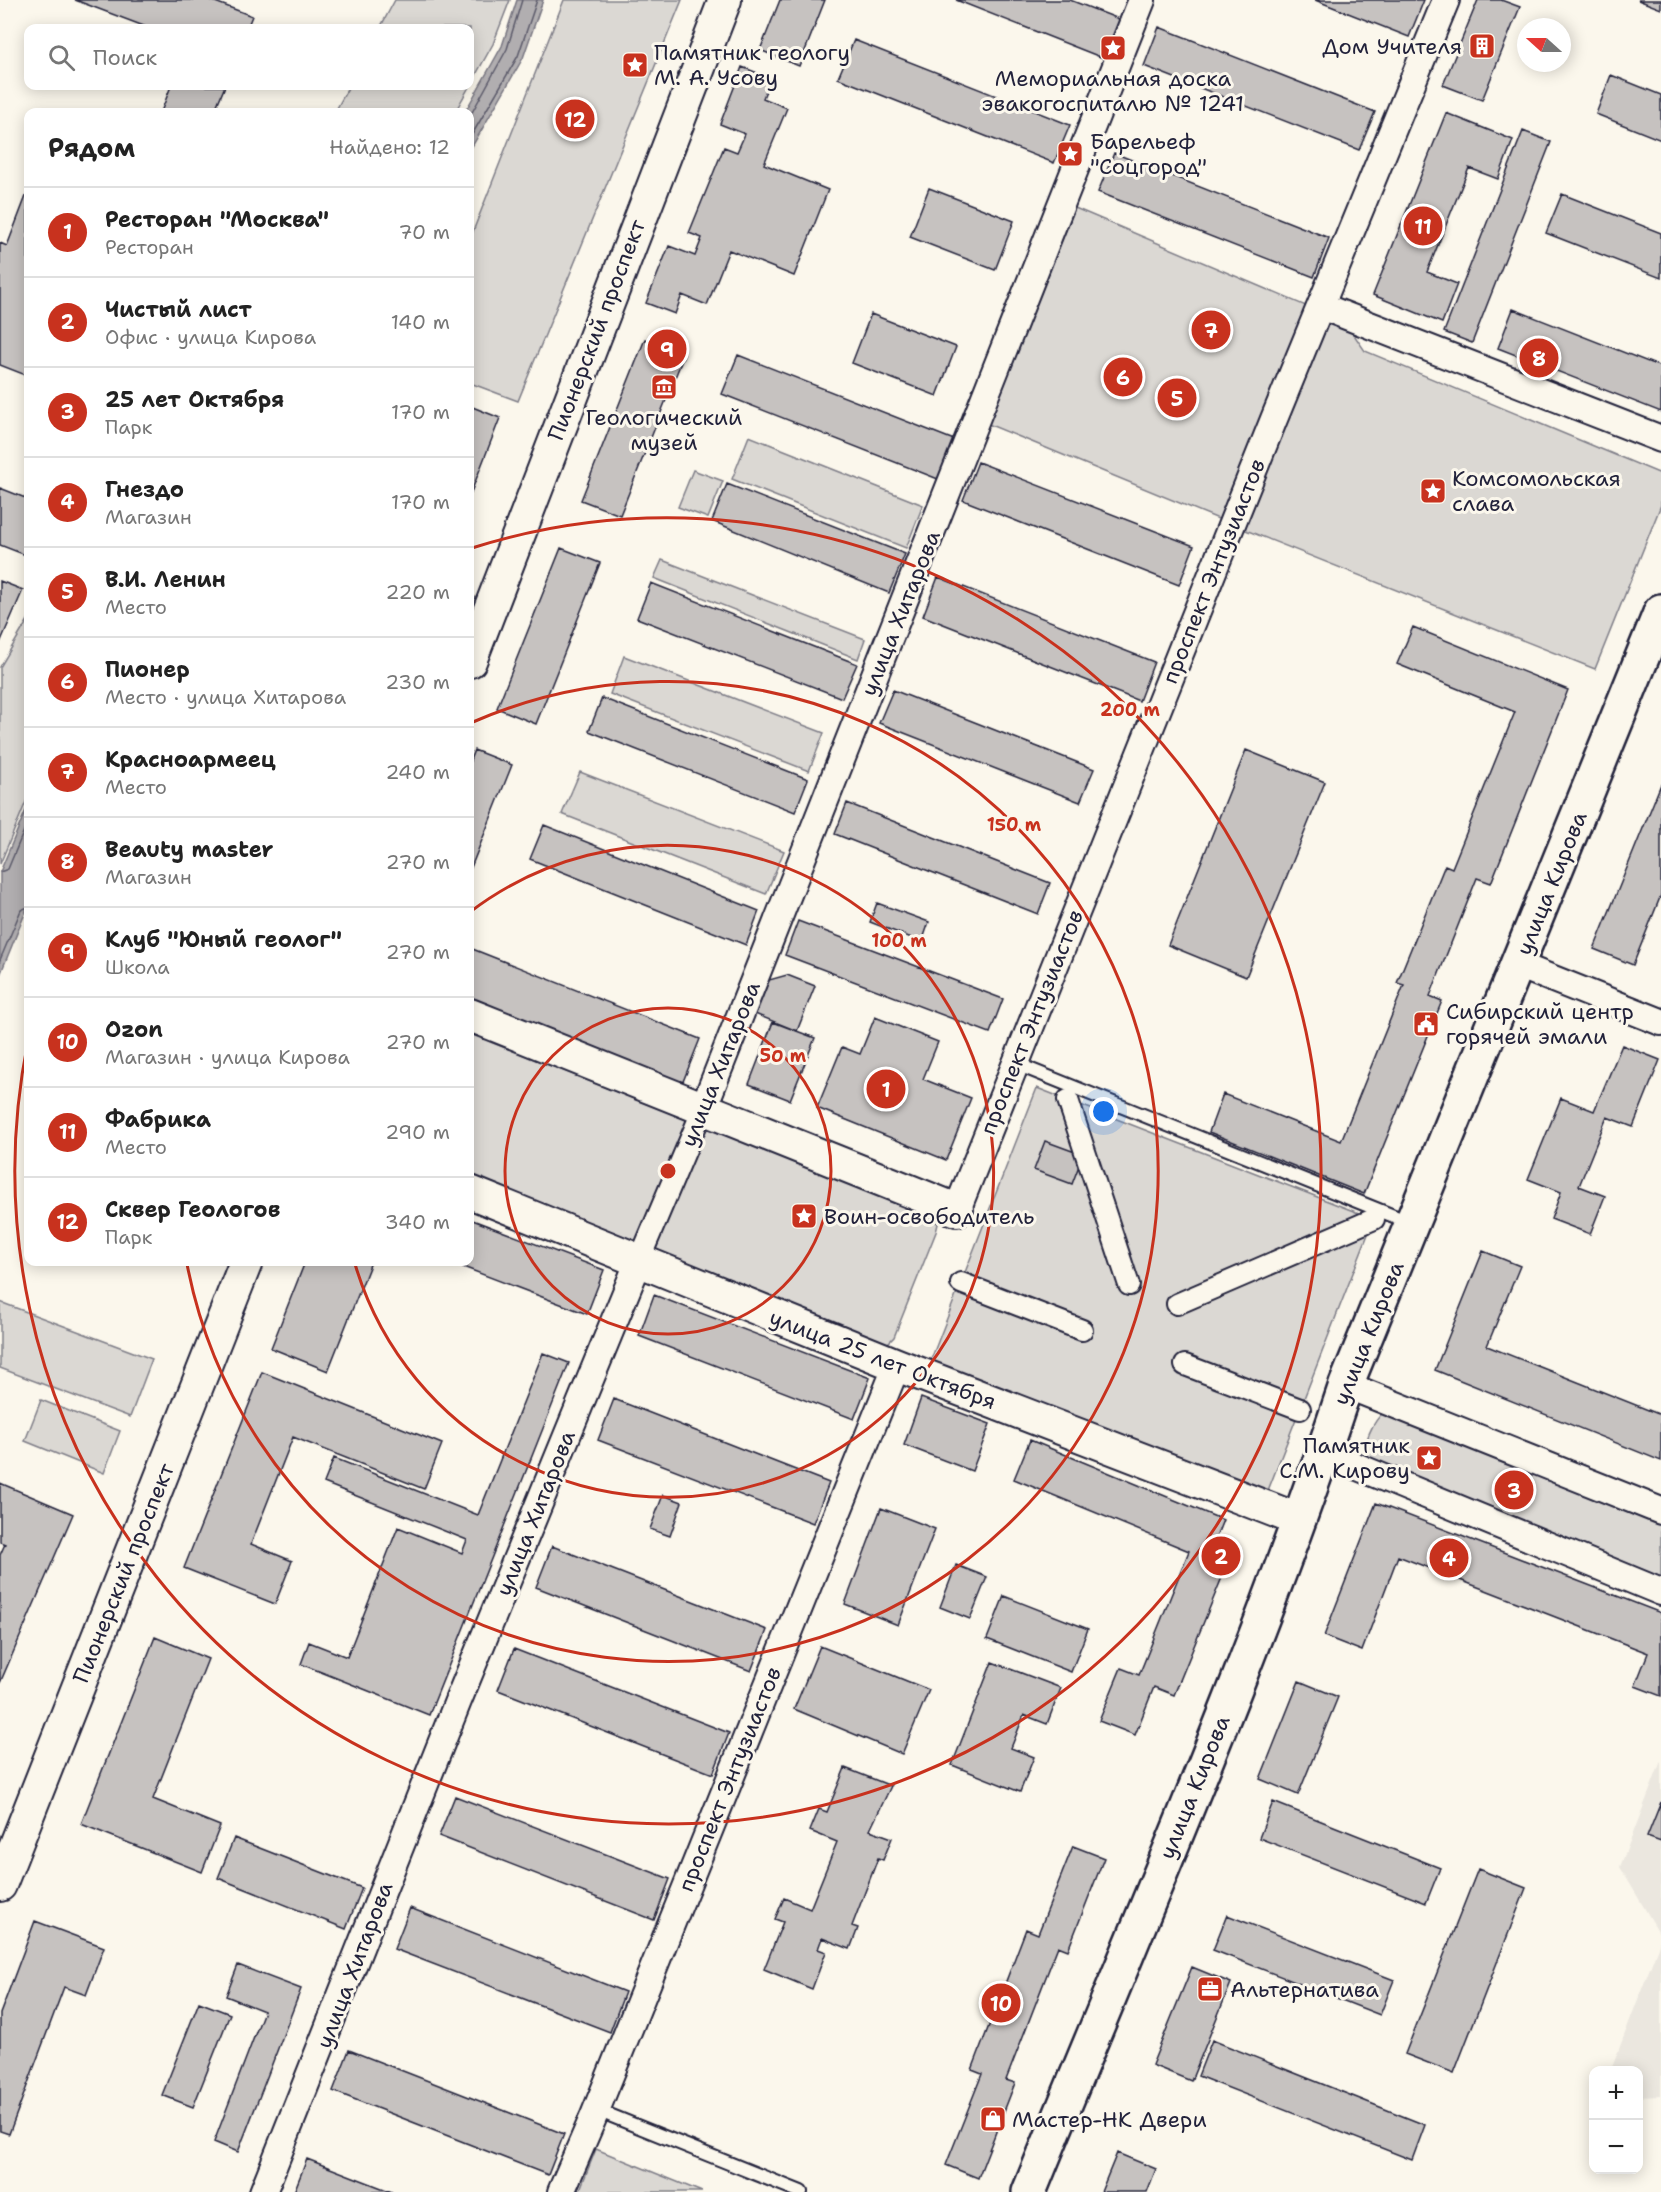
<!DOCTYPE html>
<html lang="ru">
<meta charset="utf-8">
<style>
body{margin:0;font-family:"Shantell Sans",sans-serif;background:#f2f2f2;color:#222}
.controls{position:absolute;right:18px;bottom:18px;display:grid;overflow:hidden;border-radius:12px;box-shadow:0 3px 15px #0003}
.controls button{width:54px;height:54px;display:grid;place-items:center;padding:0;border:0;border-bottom:2px solid #e0e0e0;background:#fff;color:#222;font:30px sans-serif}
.compass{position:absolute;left:1517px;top:18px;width:54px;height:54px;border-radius:50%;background:#fff;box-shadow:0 3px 15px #0003;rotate:291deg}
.you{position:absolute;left:1104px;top:1112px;width:21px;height:21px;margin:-15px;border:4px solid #fff;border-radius:50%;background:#1a73e8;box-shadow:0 0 0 9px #1a73e833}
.badge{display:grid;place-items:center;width:39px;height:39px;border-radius:50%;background:#c8321e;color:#fff;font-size:20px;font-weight:700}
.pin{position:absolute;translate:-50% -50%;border:3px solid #fff;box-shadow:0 2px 6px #0006}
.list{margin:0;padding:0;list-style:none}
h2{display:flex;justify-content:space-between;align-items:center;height:78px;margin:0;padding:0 24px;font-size:26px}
h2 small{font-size:20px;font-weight:400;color:#767676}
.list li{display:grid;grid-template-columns:39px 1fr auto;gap:18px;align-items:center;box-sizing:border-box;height:90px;padding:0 24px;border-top:2px solid #e0e0e0}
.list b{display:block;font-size:22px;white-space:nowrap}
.list p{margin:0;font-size:20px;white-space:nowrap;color:#767676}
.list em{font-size:20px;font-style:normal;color:#767676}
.icon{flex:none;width:33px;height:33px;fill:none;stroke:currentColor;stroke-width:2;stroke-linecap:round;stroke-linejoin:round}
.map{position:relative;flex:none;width:1661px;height:2192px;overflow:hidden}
.search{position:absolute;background:#fff;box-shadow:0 3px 15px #0003;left:24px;top:24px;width:450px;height:66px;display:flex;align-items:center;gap:15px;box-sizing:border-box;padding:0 21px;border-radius:12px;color:#767676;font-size:22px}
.panel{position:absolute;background:#fff;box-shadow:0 3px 15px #0003;left:24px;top:108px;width:450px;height:1158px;border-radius:12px}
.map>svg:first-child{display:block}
.built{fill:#ebe7df}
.green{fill:#dbd8d3;stroke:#7e7d87;stroke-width:1.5}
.water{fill:#b1aeb0;stroke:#787681;stroke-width:1.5}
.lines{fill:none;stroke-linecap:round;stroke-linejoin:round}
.shore{stroke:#5b5a6a;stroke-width:1.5}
.building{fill:#c6c2c0;stroke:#22223b;stroke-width:1.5}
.service-casing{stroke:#22223b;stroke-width:16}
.pedestrian-casing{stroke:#22223b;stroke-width:24}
.minor-casing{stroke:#22223b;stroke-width:30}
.tertiary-casing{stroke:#22223b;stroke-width:36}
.primary-casing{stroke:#22223b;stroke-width:38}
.service{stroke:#fbf7ec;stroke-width:12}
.pedestrian{stroke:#fbf7ec;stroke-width:20}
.minor{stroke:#fbf7ec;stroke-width:26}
.tertiary{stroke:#fbf7ec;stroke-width:32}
.primary{stroke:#fbf7ec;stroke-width:33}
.ring{fill:none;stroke:#c8321e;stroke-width:3}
.labels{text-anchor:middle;stroke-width:6;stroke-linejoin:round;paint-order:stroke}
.poi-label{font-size:22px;fill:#22223b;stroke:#fbf7ec;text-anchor:start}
.street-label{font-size:22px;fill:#22223b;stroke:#fbf7ec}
.centre{fill:#c8321e;stroke:#fbf7ec;stroke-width:3}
.ring-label{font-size:18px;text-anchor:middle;font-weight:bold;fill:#c8321e;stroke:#fbf7ec;stroke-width:6;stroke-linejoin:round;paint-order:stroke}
</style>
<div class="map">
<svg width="1661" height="2192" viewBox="0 0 1661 2192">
<rect width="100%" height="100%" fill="#fbf7ec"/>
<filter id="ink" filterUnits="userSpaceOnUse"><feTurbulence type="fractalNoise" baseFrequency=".0167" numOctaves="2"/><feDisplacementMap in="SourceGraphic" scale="12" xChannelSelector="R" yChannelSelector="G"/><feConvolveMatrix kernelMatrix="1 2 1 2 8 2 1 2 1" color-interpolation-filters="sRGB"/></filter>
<g filter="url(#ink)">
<path class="built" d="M1661,1761V1936L1620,1867Z
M1661,1939V2096L1639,2097L1638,2070H1611Z"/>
<path class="green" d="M395,0H510L493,44L455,112H335L349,86H470V28H380Z
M564,0H682L518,401L470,383V239Z
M1075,208L1346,323L1365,351L1661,474V505L1595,669L1233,525L988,424Z
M749,436L923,505L906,548L732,479Z
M693,470L723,481L708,518L678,507Z
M662,560L865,639L858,659L654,578Z
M28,620V797L0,864V667Z
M624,656L824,733L809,771L610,694Z
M580,772L784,851L766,894L562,814Z
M470,1034L931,1216L938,1224L936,1232L894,1337L887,1344L879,1346L470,1184Z
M1037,1088L1374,1219L1267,1493L930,1362Z
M0,1302L152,1359L130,1417L0,1368Z
M41,1400L120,1431L104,1473L25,1441Z
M1386,1409L1661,1519V1579L1367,1461C1362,1442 1372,1423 1386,1409Z
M596,2149L702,2192H579Z"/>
<path class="water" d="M517,0H543L523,58L470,150V112H465L502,46Z
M28,805V906L0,975V872Z"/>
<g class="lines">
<path class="shore" d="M470,116L507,49L522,0
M470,138L518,56L537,0
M0,872L8,869L28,821
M0,960L21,910L28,907"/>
</g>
<path class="building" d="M75,0H210L252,16L247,28H149Z
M780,0H825L799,66L760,50Z
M956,0H1070L1124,21L1108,60Z
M1315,0H1424L1409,37Z
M1478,0H1501L1520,7L1482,100L1443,85Z
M1638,0H1661V9Z
M1159,27L1375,112L1359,150L1144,66Z
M854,40L1070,125L1054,163L838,78Z
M742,67L771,78L763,98L787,108L764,164L828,190L794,276L729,250L707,305L682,295L675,314L646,303L669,246L695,256L702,238L689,233L724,147L737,152L745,134L720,124Z
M1611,75L1661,95V140L1596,114Z
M171,86H225L214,112H161Z
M1446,113L1513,140L1498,179L1469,168L1427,272L1457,284L1442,323L1373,295Z
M1523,131L1551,142L1472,343L1444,332Z
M1114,153L1329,238L1314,277L1098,192Z
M929,188L1014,221L995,270L910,237Z
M28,191V376L0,365V243L7,246Z
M1562,194L1661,233V278L1546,233Z
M1513,309L1661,367V412L1498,348Z
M871,314L956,347L937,396L852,363Z
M645,339L684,355L620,515L581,500Z
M738,355L954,440L938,479L722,394Z
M470,406L500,418L470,495Z
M978,462L1194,546L1179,585L963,500Z
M727,484L905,554L889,593L712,521Z
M0,488L28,499V556L0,545Z
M561,548L600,563L536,724L497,708Z
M938,577L1154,662L1139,701L923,616Z
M0,581L23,590L0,643Z
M651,583L857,664L842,698L637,618Z
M1413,627L1568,690L1491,883L1477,878L1430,996L1442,1001L1364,1194L1209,1132L1223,1094L1341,1141L1404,985L1397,983L1445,865L1452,868L1515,712L1397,664Z
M893,690L1094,769L1080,802L879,723Z
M602,698L808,779L795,812L589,731Z
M474,750L512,765L470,870V760Z
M1246,750L1325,782L1246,977L1168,945Z
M1661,784V895L1633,965L1594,949Z
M847,803L1050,883L1038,914L835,834Z
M544,825L759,911L746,945L530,859Z
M877,903L929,922L922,942L870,922Z
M798,921L1003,999L990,1033L785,955Z
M470,948L700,1039L682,1084L470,998Z
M787,975L815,986L797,1031L755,1014L769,980Z
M875,1017L938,1042L923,1079L971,1098L946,1160L817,1108L842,1047L860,1054Z
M773,1022L815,1038L790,1100L749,1084Z
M1622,1045L1660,1060L1633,1127L1607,1117L1579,1186L1605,1196L1590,1234L1551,1219L1561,1192L1528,1179L1561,1098L1594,1111Z
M1045,1141L1083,1155L1072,1184L1034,1170Z
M470,1219L604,1270L587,1314L450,1262H470Z
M1483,1251L1520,1266L1487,1346L1661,1415V1461L1435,1370Z
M305,1262H371L328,1371L271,1348Z
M654,1295L870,1378L854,1419L639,1336Z
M543,1353L569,1363L429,1715L301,1664L309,1642L347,1657L398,1527L462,1553L467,1540L324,1483L334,1458L478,1515Z
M262,1372L442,1444L424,1489L293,1437L251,1544L292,1561L275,1604L184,1568Z
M921,1398L990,1424L972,1471L904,1445Z
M614,1399L829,1483L813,1523L598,1440Z
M1030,1440L1223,1520L1213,1545L1232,1553L1174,1695L1154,1687L1135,1735L1099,1721L1121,1668L1139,1675L1189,1551L1014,1479Z
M0,1483L73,1514L0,1683V1555L5,1544L0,1542Z
M663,1495L682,1502L670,1536L650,1529Z
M1376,1503L1661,1613V1696L1635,1686L1648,1653L1398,1556L1362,1651L1324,1636Z
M881,1508L935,1529L898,1625L845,1604Z
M552,1546L767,1630L751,1671L536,1587Z
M956,1565L987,1577L970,1619L940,1607Z
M1004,1596L1088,1629L1071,1672L987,1639Z
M155,1637L208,1659L153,1799L220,1826L202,1872L81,1824Z
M820,1646L929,1690L902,1754L794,1709Z
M514,1649L729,1733L713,1774L498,1690Z
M992,1662L1061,1688L1047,1724L1024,1715L1011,1748L1034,1757L1020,1792L952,1765Z
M1299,1681L1338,1697L1298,1795L1260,1779Z
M845,1768L891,1786L870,1830L892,1838L883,1860L878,1858L852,1926L858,1928L850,1949L822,1938L818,1949L826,1952L812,1989L764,1969L783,1922L775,1919L784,1898L810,1909L837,1842L810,1831L819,1809L827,1812Z
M455,1796L670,1879L654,1920L439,1836Z
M1273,1802L1440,1868L1426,1903L1259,1838Z
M1661,1802V1842L1647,1837Z
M234,1838L362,1888L346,1929L218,1878Z
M1073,1846L1104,1858L1068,1950L1058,1946L1006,2080L1015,2083L978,2178L946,2165L982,2074L972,2070L1026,1929L1038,1934Z
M1478,1869L1526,1888L1454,2073L1405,2054Z
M410,1908L625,1992L610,2032L394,1949Z
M1227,1915L1394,1980L1380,2015L1213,1950Z
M35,1921L104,1947L86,1995L64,1987L9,2134L0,2131V2014Z
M238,1965L301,1989L238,2152L214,2142L264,2011L226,1996Z
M1192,1967L1231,1983L1191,2081L1152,2065Z
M199,2002L230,2014L193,2107L162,2095Z
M1212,2040L1425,2125L1412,2160L1198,2076Z
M349,2050L564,2134L548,2175L333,2091Z
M1117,2153L1156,2169L1147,2192H1101Z
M307,2159L392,2192H294Z"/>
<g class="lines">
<defs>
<path id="service" d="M1014,1063L1411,1223
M597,2110L801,2192"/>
<path id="pedestrian" d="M1068,1100L1129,1285
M638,1263L703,1109
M961,1283L1082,1330
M1177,1304L1374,1219
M1185,1365L1300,1409"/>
<path id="minor" d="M1321,306L1661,439
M1518,965L1661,1022
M703,1109L1142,0
M957,1210L1274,419L1446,0
M1346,1385L1661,1511
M1324,1453L1661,1592
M263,2192L458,1701L638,1263
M561,2192L593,2118L897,1365"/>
<path id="tertiary" d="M470,661L725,0
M470,1015L957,1210
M470,1192L897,1365L1299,1520
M0,1885L246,1262"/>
<path id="primary" d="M1029,2192C1138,1924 1255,1659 1346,1385L1661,611"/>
</defs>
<use href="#service" class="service-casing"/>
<use href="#pedestrian" class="pedestrian-casing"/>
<use href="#minor" class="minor-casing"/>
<use href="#tertiary" class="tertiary-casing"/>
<use href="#primary" class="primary-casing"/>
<use href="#service" class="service"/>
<use href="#pedestrian" class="pedestrian"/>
<use href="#minor" class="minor"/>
<use href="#tertiary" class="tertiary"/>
<use href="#primary" class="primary"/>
</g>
</g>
<g class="ring">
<circle cx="668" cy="1171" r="163"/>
<path d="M470 912A326 326 0 1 1 355 1264"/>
<path d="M473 722A490 490 0 1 1 187 1264"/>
<path d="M472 548A653 653 0 1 1 28 1041"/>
</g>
<defs>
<symbol id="building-square" viewBox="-11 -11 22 22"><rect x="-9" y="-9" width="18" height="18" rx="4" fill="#c8321e" stroke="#fbf7ec"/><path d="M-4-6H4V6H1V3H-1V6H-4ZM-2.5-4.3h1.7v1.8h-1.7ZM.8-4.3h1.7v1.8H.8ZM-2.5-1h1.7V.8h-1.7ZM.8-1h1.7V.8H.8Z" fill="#fff"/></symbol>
<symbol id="sight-square" viewBox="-11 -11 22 22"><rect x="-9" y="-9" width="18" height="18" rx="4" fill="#c8321e" stroke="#fbf7ec"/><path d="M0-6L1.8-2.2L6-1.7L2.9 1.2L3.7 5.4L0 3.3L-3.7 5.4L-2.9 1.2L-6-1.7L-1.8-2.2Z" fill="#fff"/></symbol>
<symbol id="museum-square" viewBox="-11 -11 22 22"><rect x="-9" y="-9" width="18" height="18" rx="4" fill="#c8321e" stroke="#fbf7ec"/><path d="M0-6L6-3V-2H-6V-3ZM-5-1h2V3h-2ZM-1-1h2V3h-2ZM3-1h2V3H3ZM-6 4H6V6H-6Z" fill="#fff"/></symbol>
<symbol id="civic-square" viewBox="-11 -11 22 22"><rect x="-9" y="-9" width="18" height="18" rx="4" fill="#c8321e" stroke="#fbf7ec"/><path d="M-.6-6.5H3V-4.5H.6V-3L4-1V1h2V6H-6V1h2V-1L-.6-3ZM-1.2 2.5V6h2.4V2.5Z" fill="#fff"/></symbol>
<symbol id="office-square" viewBox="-11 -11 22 22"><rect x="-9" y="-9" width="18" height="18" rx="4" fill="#c8321e" stroke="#fbf7ec"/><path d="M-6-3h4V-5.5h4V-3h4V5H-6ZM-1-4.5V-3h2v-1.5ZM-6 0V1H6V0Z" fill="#fff"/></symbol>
<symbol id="shop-square" viewBox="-11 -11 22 22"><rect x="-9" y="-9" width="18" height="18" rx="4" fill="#c8321e" stroke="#fbf7ec"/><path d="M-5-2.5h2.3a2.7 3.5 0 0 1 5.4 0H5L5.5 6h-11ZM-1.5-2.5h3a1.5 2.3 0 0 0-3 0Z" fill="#fff"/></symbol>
</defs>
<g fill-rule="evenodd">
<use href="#building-square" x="1467" y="31" width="30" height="30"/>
<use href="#sight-square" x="1098" y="33" width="30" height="30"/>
<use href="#sight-square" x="620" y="50" width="30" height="30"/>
<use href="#sight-square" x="1055" y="139" width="30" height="30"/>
<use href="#museum-square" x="649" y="372" width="30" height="30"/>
<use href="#sight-square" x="1418" y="476" width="30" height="30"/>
<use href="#civic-square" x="1411" y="1009" width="30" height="30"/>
<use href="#sight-square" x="789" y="1201" width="30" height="30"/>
<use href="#sight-square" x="1414" y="1443" width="30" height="30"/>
<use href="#office-square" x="1195" y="1974" width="30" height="30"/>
<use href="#shop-square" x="978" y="2104" width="30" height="30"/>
</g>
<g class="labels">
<g class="poi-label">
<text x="1462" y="54" text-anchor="end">Дом Учителя</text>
<text x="654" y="60">Памятник геологу<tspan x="654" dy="25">М. А. Усову</tspan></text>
<text x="1113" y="86" text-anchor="middle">Мемориальная доска<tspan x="1113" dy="25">эвакогоспиталю № 1241</tspan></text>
<text x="1090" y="149">Барельеф<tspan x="1090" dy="25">"Соцгород"</tspan></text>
<text x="664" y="425" text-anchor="middle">Геологический<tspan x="664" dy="25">музей</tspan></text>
<text x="1452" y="486">Комсомольская<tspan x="1452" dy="25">слава</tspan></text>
<text x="1446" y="1019">Сибирский центр<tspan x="1446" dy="25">горячей эмали</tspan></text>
<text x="824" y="1224">Воин-освободитель</text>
<text x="1410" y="1453" text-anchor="end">Памятник<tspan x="1410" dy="25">С.М. Кирову</tspan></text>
<text x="1230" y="1997">Альтернатива</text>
<text x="1012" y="2127">Мастер-НК Двери</text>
</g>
<g class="street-label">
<text transform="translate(596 330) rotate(-69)" y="8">Пионерский проспект</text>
<text transform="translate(1213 571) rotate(-68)" y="8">проспект Энтузиастов</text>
<text transform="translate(900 613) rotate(-68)" y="8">улица Хитарова</text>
<text transform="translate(1551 883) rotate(-68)" y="8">улица Кирова</text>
<text transform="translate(1031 1022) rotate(-68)" y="8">проспект Энтузиастов</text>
<text transform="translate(720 1064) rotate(-68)" y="8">улица Хитарова</text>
<text transform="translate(1368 1333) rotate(-68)" y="8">улица Кирова</text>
<text transform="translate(883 1359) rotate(21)" y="8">улица 25 лет Октября</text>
<text transform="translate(535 1513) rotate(-68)" y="8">улица Хитарова</text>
<text transform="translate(123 1573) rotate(-68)" y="8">Пионерский проспект</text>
<text transform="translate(729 1779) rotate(-68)" y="8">проспект Энтузиастов</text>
<text transform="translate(1194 1787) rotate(-68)" y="8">улица Кирова</text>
<text transform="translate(354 1965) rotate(-69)" y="8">улица Хитарова</text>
</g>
</g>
<circle cx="668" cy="1171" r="9" class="centre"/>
<g class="ring-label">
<text x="1130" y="716">200 m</text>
<text x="1014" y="831">150 m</text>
<text x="899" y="947">100 m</text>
<text x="783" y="1062">50 m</text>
</g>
</svg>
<div class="controls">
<button>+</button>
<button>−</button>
</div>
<svg class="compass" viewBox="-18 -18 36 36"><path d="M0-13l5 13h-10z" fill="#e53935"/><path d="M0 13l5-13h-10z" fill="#767676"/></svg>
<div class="you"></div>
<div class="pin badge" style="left:886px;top:1089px">1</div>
<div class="pin badge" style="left:1221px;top:1556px">2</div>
<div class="pin badge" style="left:1514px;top:1490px">3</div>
<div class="pin badge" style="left:1449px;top:1558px">4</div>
<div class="pin badge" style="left:1177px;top:398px">5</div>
<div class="pin badge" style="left:1123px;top:377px">6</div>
<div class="pin badge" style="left:1211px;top:330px">7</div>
<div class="pin badge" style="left:1539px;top:358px">8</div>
<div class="pin badge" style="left:667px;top:349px">9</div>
<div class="pin badge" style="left:1001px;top:2003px">10</div>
<div class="pin badge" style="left:1423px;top:226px">11</div>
<div class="pin badge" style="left:575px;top:119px">12</div>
<div class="search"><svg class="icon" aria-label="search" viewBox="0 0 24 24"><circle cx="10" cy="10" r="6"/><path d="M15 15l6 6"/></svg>Поиск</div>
<section class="panel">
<h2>Рядом<small>Найдено: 12</small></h2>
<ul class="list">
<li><span class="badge">1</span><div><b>Ресторан &quot;Москва&quot;</b><p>Ресторан</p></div><em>70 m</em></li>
<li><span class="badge">2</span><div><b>Чистый лист</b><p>Офис · улица Кирова</p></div><em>140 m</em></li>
<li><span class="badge">3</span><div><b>25 лет Октября</b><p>Парк</p></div><em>170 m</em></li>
<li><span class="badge">4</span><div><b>Гнездо</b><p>Магазин</p></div><em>170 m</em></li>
<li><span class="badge">5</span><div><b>В.И. Ленин</b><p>Место</p></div><em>220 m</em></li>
<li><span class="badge">6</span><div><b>Пионер</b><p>Место · улица Хитарова</p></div><em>230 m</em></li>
<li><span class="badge">7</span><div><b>Красноармеец</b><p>Место</p></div><em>240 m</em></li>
<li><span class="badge">8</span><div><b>Beauty master</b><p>Магазин</p></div><em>270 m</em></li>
<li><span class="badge">9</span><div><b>Клуб &quot;Юный геолог&quot;</b><p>Школа</p></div><em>270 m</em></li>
<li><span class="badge">10</span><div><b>Ozon</b><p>Магазин · улица Кирова</p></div><em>270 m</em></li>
<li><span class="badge">11</span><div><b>Фабрика</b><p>Место</p></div><em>290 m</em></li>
<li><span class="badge">12</span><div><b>Сквер Геологов</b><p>Парк</p></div><em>340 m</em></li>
</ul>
</section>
</div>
